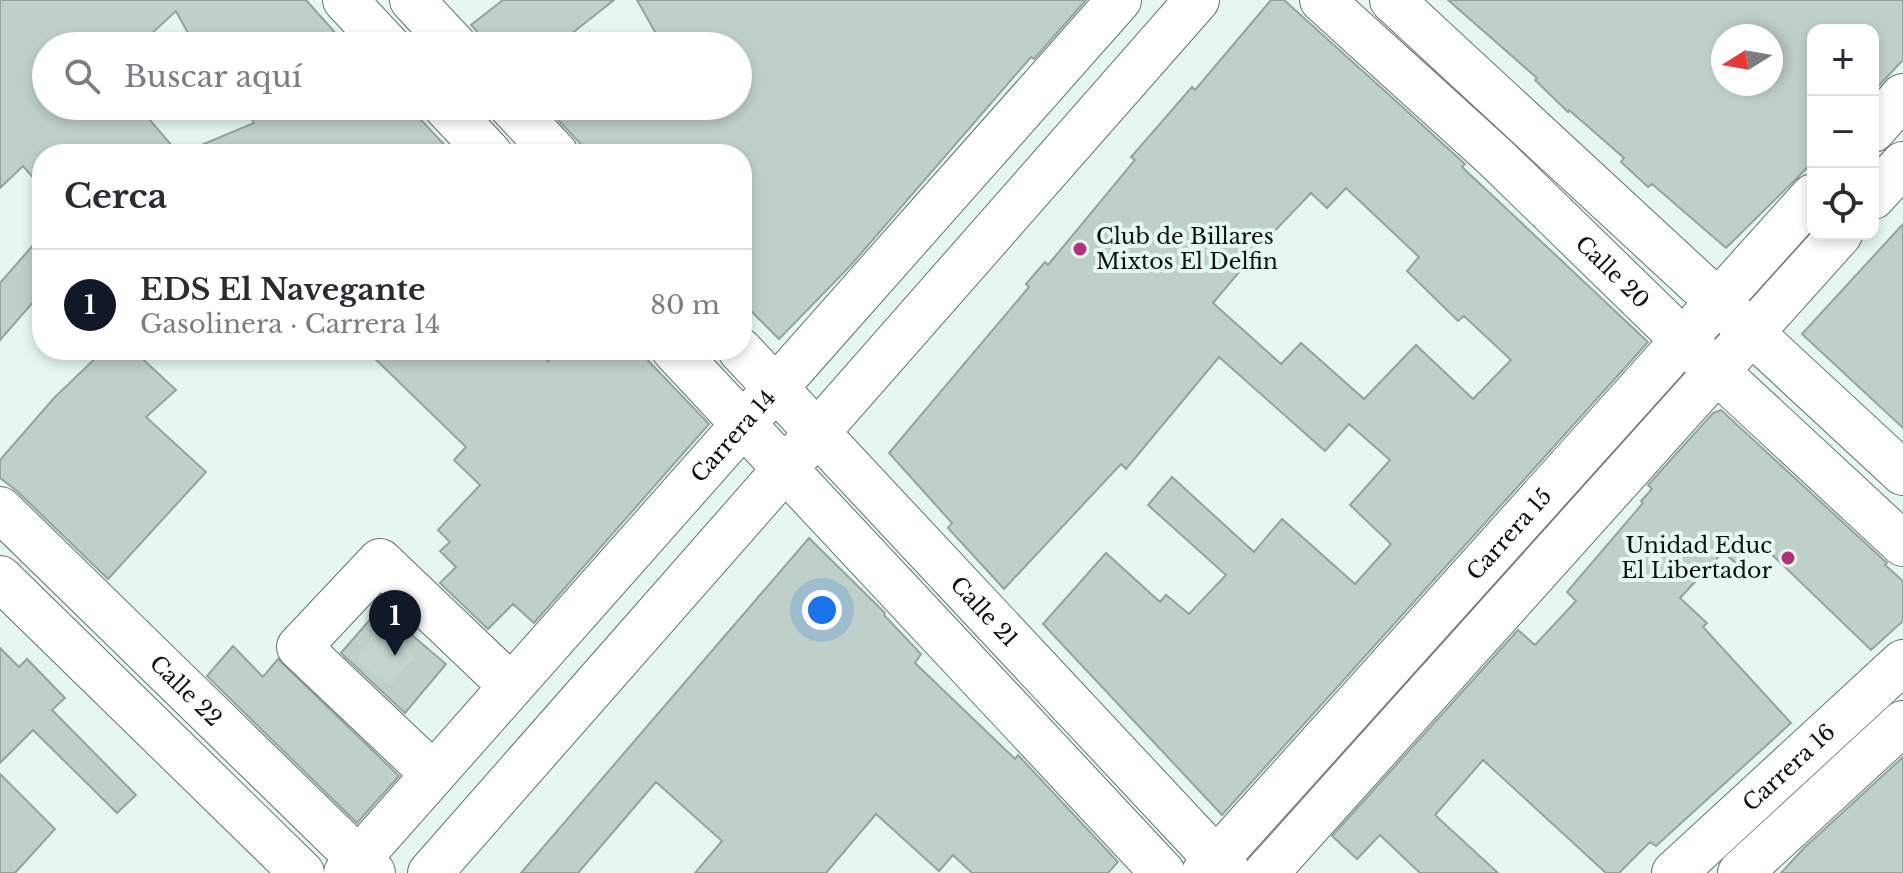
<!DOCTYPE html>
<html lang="es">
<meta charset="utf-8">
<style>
body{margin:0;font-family:"Libre Baskerville",serif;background:#f2f2f3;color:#2b2b33}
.controls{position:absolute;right:24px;top:24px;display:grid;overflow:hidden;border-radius:16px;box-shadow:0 4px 12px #0003}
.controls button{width:72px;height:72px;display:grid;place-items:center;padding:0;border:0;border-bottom:2px solid #e1e1e2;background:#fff;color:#2b2b33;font:40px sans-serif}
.compass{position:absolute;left:1711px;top:24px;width:72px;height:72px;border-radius:50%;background:#fff;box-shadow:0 4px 12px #0003;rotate:259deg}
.you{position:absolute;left:822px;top:610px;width:28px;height:28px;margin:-20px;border:6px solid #fff;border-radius:50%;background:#1a73e8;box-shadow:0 0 0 12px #1a73e833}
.badge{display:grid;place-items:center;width:52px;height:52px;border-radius:50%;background:#111827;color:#fff;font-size:26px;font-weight:700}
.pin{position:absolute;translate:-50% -66px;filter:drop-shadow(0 2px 4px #0008)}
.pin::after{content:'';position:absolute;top:42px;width:28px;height:24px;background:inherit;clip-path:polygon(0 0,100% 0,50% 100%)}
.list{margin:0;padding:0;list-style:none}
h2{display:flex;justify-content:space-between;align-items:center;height:104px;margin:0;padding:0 32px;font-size:34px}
h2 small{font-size:26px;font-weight:400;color:#7c7c81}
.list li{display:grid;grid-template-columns:52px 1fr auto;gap:24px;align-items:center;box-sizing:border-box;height:112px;padding:0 32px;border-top:2px solid #e1e1e2}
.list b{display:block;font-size:30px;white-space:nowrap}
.list p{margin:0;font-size:26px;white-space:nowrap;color:#7c7c81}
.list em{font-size:26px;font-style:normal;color:#7c7c81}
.icon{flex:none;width:44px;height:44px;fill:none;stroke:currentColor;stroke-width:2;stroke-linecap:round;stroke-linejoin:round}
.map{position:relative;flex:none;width:1903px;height:873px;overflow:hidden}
.search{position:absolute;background:#fff;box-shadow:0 4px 12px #0003;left:32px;top:32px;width:720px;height:88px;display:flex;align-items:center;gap:20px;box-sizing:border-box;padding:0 28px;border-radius:44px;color:#7c7c81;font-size:30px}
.panel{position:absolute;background:#fff;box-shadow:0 4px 12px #0003;left:32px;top:144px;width:720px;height:216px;border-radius:32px}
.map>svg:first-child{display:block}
.building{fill:#bfd0c9;stroke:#93a49e;stroke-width:2;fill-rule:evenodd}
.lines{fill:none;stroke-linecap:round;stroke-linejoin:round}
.minor-tunnel{stroke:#c4d5ce;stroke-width:44;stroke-dasharray:44 22;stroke-linecap:butt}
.minor-casing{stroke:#63736d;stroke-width:46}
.minor{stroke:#fff;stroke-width:44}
.poi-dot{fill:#b4317a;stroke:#e5f7f0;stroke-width:3}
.labels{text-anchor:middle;stroke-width:8;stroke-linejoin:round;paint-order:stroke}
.poi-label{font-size:22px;fill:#0c1210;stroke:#e5f7f0;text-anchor:start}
.street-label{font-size:22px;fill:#0c1210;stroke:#e5f7f0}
</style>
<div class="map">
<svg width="1903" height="873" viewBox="0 0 1903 873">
<rect width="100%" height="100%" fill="#e5f7f0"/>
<path class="building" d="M0,0H306L347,46H213L208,38L195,46L176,11L138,46H46V106H138L179,154H42V188L23,166L0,188Z
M503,0H614L556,46H490L471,25Z
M637,0H1086L1034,59L1031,57L851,265L779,339L742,302V154H590L545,106H738V46H663Z
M1271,0H1284L1397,102L1465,164L1462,167L1648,342L1222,815L1043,624L1106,553L1160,602L1166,595L1189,614L1226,575L1148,505L1172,477L1254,552L1282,519L1355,584L1391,544L1350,505L1390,460L1349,424L1325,451L1219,357L1126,469L1121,464L1004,589L948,528L952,523L889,453L1029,287L1026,284L1045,262L1048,265L1135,160L1131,157L1192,87L1195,90ZM1346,188L1419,257L1407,271L1458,321L1464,316L1511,360L1473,399L1416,345L1364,399L1301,343L1281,364L1213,303L1267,239L1311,193L1327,208Z
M1448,0H1903V60L1873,92V30H1813V162L1726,248L1652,184L1648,187L1621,162L1624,158L1569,110L1568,112L1535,80L1537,78ZM1723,36H1771V84H1723Z
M246,106H408L453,154H180L254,123Z
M1903,224V428L1802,334Z
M42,235V292L0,340V283Z
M104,350H133L176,390L146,417L206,472L108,579L17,491L0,478V460L54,398Z
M366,350H535L548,361L558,350H638L709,424L534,623L513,604L488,629L440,583L456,567L440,551L450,542L438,530L480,485L454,460L466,447Z
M1721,410L1887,563L1885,565L1903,581V621L1871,650L1760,543L1739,566L1723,552L1680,598L1707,623L1703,627L1791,723L1656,846L1650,842L1619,873H1606L1483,760L1435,815L1498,873H1420L1380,835L1357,859L1332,836L1518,630L1535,645L1576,601L1567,592L1643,503L1641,501L1652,489L1648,485L1713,413Z
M809,538L885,613L884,615L921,654L915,663L1015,759L1018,755L1118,862L1108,873H972L953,855L939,871L876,814L826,873H695L722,841L656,782L578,873H521Z
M380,608L446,664L405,713L341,653Z
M233,646L263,677L278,659L399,776L357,823L207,676Z
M0,648L19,667L27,659L65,698L52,710L136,795L117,813L33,730L0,763Z
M1903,757V873H1781L1804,848Z
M0,774L55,829L15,873H0Z"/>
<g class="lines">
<path class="minor-tunnel" d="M373,673L390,650L411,635"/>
<defs>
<g id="minor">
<path d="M345,0L388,46"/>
<path d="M412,0L455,46"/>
<path id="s1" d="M1322,0L1495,157L1683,340L1903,544"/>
<path d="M1392,0L1903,473"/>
<path d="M445,106L490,154"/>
<path d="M511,106L556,154"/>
<path d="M1873,130L1903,96"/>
<path d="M1873,197L1903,164"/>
<path d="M674,350L1163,873"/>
<path id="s2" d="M740,350L1229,873"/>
<path id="s3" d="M0,509L373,873"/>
<path d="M0,578L302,873"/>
<path d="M433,774L299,647L380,561L511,686"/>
<path id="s4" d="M346,873L1119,0"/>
<path d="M430,873L1197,0"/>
<path id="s5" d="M1204,873L1813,196"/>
<path d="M1266,873L1840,234"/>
<path id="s6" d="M1674,873L1903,662"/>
<path d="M1740,873L1903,723"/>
</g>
</defs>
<use href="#minor" class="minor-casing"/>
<use href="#minor" class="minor"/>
</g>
<g class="poi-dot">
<circle cx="1080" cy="249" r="8"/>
<circle cx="1788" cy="558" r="8"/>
</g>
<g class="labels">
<g class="poi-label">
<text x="1096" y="244">Club de Billares<tspan x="1096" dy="25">Mixtos El Delfin</tspan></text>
<text x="1772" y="553" text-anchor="end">Unidad Educ<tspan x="1772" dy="25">El Libertador</tspan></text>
</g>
<g class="street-label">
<text dy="8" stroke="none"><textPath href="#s1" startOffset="398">Calle 20</textPath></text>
<text dy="8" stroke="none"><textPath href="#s4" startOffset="584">Carrera 14</textPath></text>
<text dy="8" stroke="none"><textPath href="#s5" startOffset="456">Carrera 15</textPath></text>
<text dy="8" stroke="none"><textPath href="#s2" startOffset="358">Calle 21</textPath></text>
<text dy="8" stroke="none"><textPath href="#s3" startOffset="260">Calle 22</textPath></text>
<text dy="8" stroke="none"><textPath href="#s6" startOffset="156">Carrera 16</textPath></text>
</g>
</g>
</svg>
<div class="controls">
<button>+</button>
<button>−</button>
<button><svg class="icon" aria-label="locate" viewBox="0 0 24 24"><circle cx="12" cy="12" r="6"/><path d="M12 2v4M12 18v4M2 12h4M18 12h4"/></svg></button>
</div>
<svg class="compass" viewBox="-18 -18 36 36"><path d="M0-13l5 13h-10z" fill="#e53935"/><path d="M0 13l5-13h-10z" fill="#7c7c81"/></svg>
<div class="you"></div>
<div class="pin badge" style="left:395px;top:656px">1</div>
<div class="search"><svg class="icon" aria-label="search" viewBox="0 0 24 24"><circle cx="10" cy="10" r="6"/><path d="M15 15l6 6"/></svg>Buscar aquí</div>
<section class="panel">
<h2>Cerca<small></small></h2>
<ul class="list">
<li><span class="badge">1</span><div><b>EDS El Navegante</b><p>Gasolinera · Carrera 14</p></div><em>80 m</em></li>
</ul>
</section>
</div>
